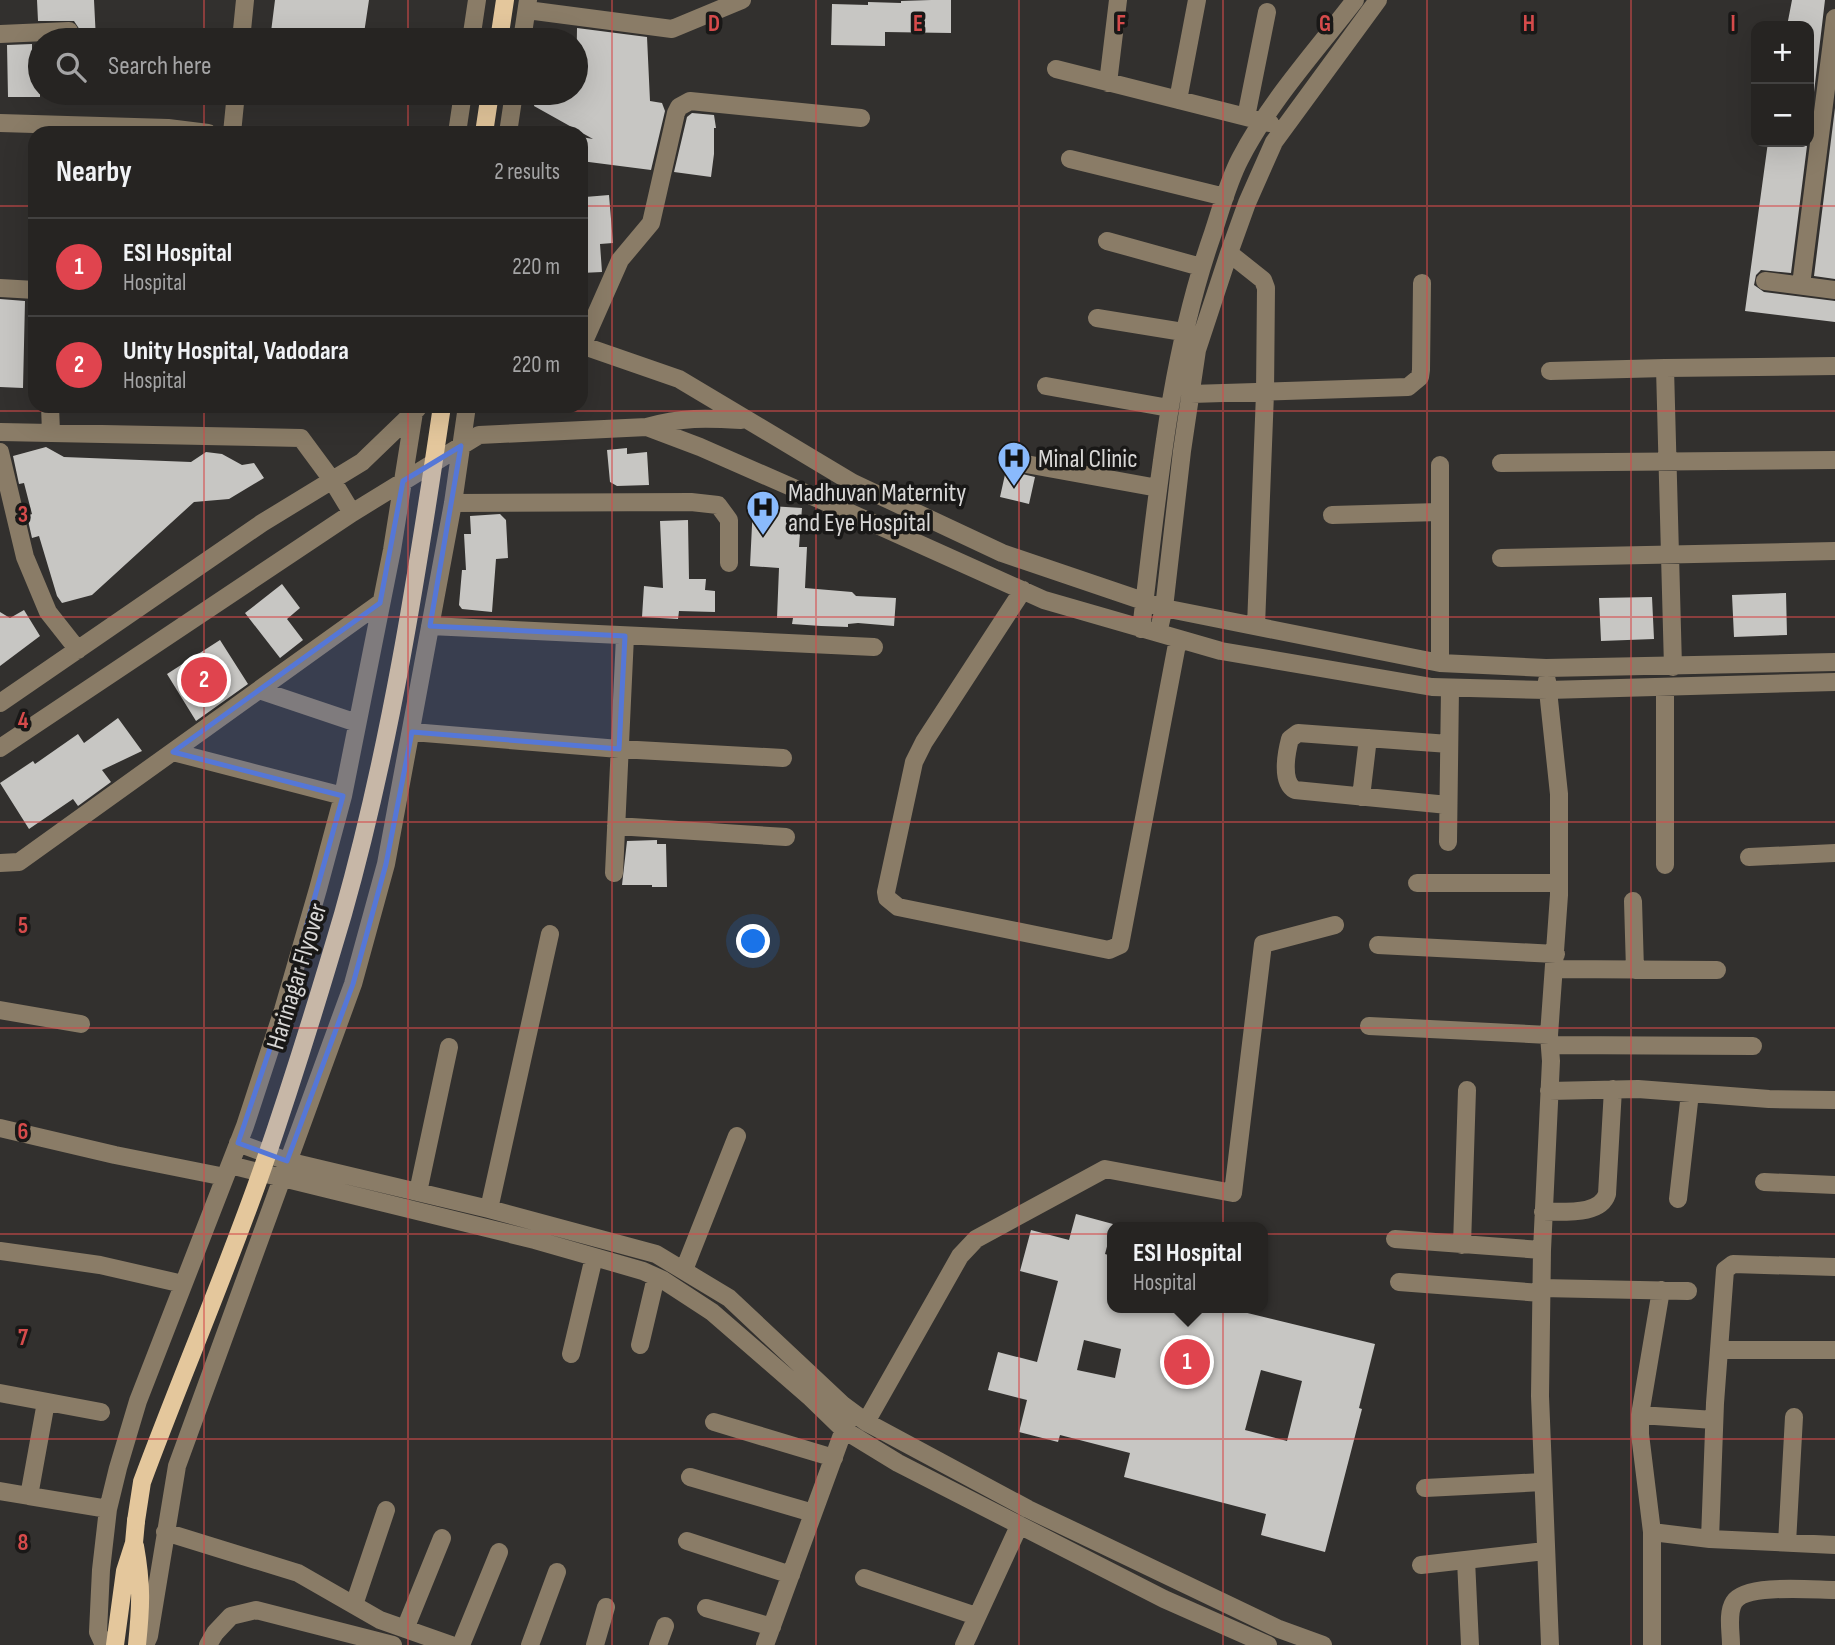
<!DOCTYPE html>
<meta charset="utf-8">
<style>
body{margin:0;font-family:"Sofia Sans Condensed",sans-serif;background:#32302f;color:#f1f3f6}
.controls{position:absolute;right:21px;top:21px;display:grid;overflow:hidden;border-radius:14px;box-shadow:0 7px 28px #0002}
.controls button{width:63px;height:63px;display:grid;place-items:center;padding:0;border:0;border-bottom:2px solid #424140;background:#262422;color:#f1f3f6;font:35px sans-serif}
.you{position:absolute;left:754px;top:942px;width:24px;height:24px;margin:-18px;border:5px solid #fff;border-radius:50%;background:#1a73e8;box-shadow:0 0 0 10px #1a73e833}
.badge{display:grid;place-items:center;width:46px;height:46px;border-radius:50%;background:#8abafc;color:#fff;font-size:23px;font-weight:700}
.pin{position:absolute;translate:-50% -50%;border:4px solid #fff;box-shadow:0 2px 7px #0006}
.popup{position:absolute;left:1107px;top:1222px;width:161px;height:91px;box-sizing:border-box;display:grid;place-content:center;border-radius:14px;background:#262422;filter:drop-shadow(0 2px 5px #0005);font-size:23px;white-space:nowrap;color:#a4a4a5}
.popup b{font-size:26px;color:#f1f3f6}
.popup::after{content:'';position:absolute;left:50%;top:100%;margin-left:-14px;border:14px solid transparent;border-top-color:#262422}
.list{margin:0;padding:0;list-style:none}
h2{display:flex;justify-content:space-between;align-items:center;height:91px;margin:0;padding:0 28px;font-size:30px}
h2 small{font-size:23px;font-weight:400;color:#a4a4a5}
.list li{display:grid;grid-template-columns:46px 1fr auto;gap:21px;align-items:center;box-sizing:border-box;height:98px;padding:0 28px;border-top:2px solid #424140}
.list b{display:block;font-size:26px;white-space:nowrap}
.list p{margin:0;font-size:23px;white-space:nowrap;color:#a4a4a5}
.list em{font-size:23px;font-style:normal;color:#a4a4a5}
.icon{flex:none;width:38px;height:38px;fill:none;stroke:currentColor;stroke-width:2;stroke-linecap:round;stroke-linejoin:round}
.map{position:relative;flex:none;width:1835px;height:1645px;overflow:hidden}
.search{position:absolute;background:#262422;box-shadow:0 7px 28px #0002;left:28px;top:28px;width:560px;height:77px;display:flex;align-items:center;gap:18px;box-sizing:border-box;padding:0 24px;border-radius:38px;color:#a4a4a5;font-size:26px}
.panel{position:absolute;background:#262422;box-shadow:0 7px 28px #0002;left:28px;top:126px;width:560px;height:287px;border-radius:21px}
.map>svg:first-child{display:block}
.building{fill:#c7c6c3;fill-rule:evenodd}
.lines{fill:none;stroke-linecap:round;stroke-linejoin:round}
.minor{stroke:#8a7c67;stroke-width:18}
.major{stroke:#e4c79c;stroke-width:18}
.major-bridge{stroke:#e4c79c;stroke-width:18}
.marked{fill:#5577d7;fill-opacity:0.2;stroke:#5577d7;stroke-width:5;stroke-linejoin:round}
.grid{fill:none;stroke:#d64b4b;stroke-width:2;stroke-opacity:0.55}
.labels{text-anchor:middle;stroke-width:7;stroke-linejoin:round;paint-order:stroke}
.poi-label{font-size:26px;fill:#d8d7d6;stroke:#191817;text-anchor:start}
.street-label{font-size:26px;fill:#d8d7d6;stroke:#191817}
.grid-label{font-size:23px;text-anchor:middle;font-weight:bold;fill:#d64b4b;stroke:#191817;stroke-width:7;stroke-linejoin:round;paint-order:stroke}
</style>
<div class="map">
<svg width="1835" height="1645" viewBox="0 0 1835 1645">
<rect width="100%" height="100%" fill="#32302e"/>
<path class="building" d="M37,0H94L96,40H75L80,30L74,21H38Z
M275,0H369L363,40H317V37L271,32Z
M931,0H951V33L885,32V46L831,45L832,4L868,5V2L901,3V1Z
M1792,0H1825L1809,134V26H1787Z
M577,28L647,37L650,101L662,103L665,111L651,170L581,161V137L593,139L534,106L536,93H576Z
M32,44V54L40,55V97H8L7,45Z
M1835,108V279L1814,276Z
M692,113L714,115L716,128H714V154L711,177L674,172L687,117Z
M1768,142L1807,146L1791,273L1761,270L1756,275L1754,285L1764,292L1835,301V322L1745,311Z
M609,195L613,243L600,244L602,272L581,273V246L588,245L585,197Z
M0,299L25,301L23,388L0,387Z
M46,447L64,457L191,462L206,452L222,454L242,465L254,463L264,478L229,499L194,502L92,595L62,603L57,596L39,536L32,538L27,516L32,514L24,483L19,484L13,456Z
M627,448V454L647,452L649,485L617,486L610,482L607,450Z
M1006,470L1035,477L1029,504L1000,497Z
M753,505L802,508L799,547H807L805,588L852,592L856,596L896,598L894,626L858,623L848,624V627L821,626L792,624L793,618H777L779,568L750,566Z
M500,514L506,520L508,558L496,559L492,612L462,609L459,605L462,570H466L464,534H471L470,516Z
M688,520L689,579H706L705,590L715,591V612L679,611L678,619L642,617L644,586L663,588L660,521Z
M282,584L300,608L287,619L303,640L280,658L245,613Z
M1786,593L1787,635L1734,637L1732,595Z
M1652,597L1654,639L1601,641L1599,598Z
M24,610L40,636L0,666V612L10,618Z
M220,640L248,684L196,721L167,674Z
M118,718L142,751L102,770L111,782L78,806L73,799L29,829L0,783L33,761L35,764L78,734L84,743Z
M657,840V844H666L667,887H652V885H622L627,841Z
M1076,1214L1113,1224L1105,1254L1112,1256V1308H1227L1375,1344L1359,1408L1362,1409L1325,1552L1261,1535L1266,1514L1124,1477L1130,1453L1060,1435L1058,1442L1019,1432L1027,1400L988,1390L998,1352L1037,1362L1058,1281L1020,1271L1031,1230L1069,1240ZM1084,1340L1121,1349L1115,1378L1077,1370ZM1261,1370L1302,1381L1287,1441L1245,1430Z"/>
<g class="lines">
<path class="minor" d="M527,10L672,29L742,0
M0,34L69,31
M241,40L245,0
M471,40L477,0
M522,40L528,0
M1056,69L1270,123
M1108,83L1118,0
M1178,100L1197,0
M1246,117L1267,12
M0,123L168,128L208,133
M232,133L236,93
M457,133L463,93
M508,133L514,93
M1070,159L1225,197
M1107,241L1201,267
M1229,253L1263,280L1266,288L1265,393L1256,626
M1765,281L1835,290
M1801,285L1835,18
M0,288L35,290
M1097,318L1183,332
M581,345L679,379L853,483L1002,553L1164,608L1440,663L1546,668L1835,662
M582,346L620,260L651,223L676,113L679,107L690,101L861,118
M1665,368L1835,366
M1550,371L1665,368L1673,667
M1046,386L1169,408
M1191,394L1408,387L1420,377L1421,370L1422,283
M50,406L51,432
M647,427L700,447L846,511L1044,600L1221,651L1432,687L1548,690L1835,682
M0,432L301,438L332,480L352,513
M0,452L25,557L48,612L78,650
M1015,462L1158,488
M1501,463L1835,460
M453,503L691,502L718,505L729,520V563
M1332,515L1439,512
M1501,558L1835,551
M1023,590L924,742L914,762L886,892L887,898L898,907L1109,950L1120,945L1178,639
M430,626L874,647
M1141,629C1158,495 1168,361 1213,233C1221,209 1228,182 1240,159C1270,101 1316,51 1355,0
M1158,633L1164,608L1182,451L1197,350L1229,253L1247,203L1274,142L1378,0
M1440,663V465
M1547,681L1559,794V895L1549,1035L1551,1061L1542,1250L1540,1396L1550,1645
M259,690L357,723
M0,703L262,523L362,462L417,409
M412,732L619,749L783,758
M0,748L352,513L479,435L647,427C681,417 707,418 741,420
M173,752L343,796
M1361,797L1368,738
M1448,805L1295,790C1281,782 1286,754 1290,739L1298,733L1449,744
M616,826L786,837
M1448,842L1450,688
M1749,857L1835,853
M0,863L19,862L380,603
M1665,865V687
M614,873L625,636
M1417,883H1559
M1633,901L1635,970
M1378,945L1556,954
M1555,969L1717,970
M0,1010L81,1024
M1369,1026L1549,1035
M1550,1045L1753,1046
M1549,1091L1638,1089L1769,1099L1835,1100
M0,1128L115,1155L225,1177
M238,1143L287,1161L489,1209L656,1254L729,1298L843,1405L866,1422L1028,1509L1279,1629L1323,1645
M230,1165L535,1240L643,1271L663,1280L712,1312L811,1398L844,1430L898,1463L1164,1599L1268,1645
M1764,1182L1835,1185
M418,1192L449,1047
M1678,1199L1690,1093
M489,1209L550,934
M1543,1212C1563,1211 1600,1216 1607,1194L1613,1089
M1395,1239L1542,1250
M1462,1245L1467,1090
M0,1251L100,1265L183,1284
M684,1270L737,1136
M1399,1282L1541,1293
M1541,1288L1688,1291
M640,1345L656,1277
M1719,1350H1835
M571,1354L594,1257
M0,1393L101,1412
M1640,1415L1714,1420
M714,1422L834,1458
M866,1422L960,1256L976,1239L1105,1169L1233,1193L1263,944L1335,925
M690,1477L813,1513
M1425,1488L1543,1482
M0,1491L29,1496L46,1402
M29,1496L108,1509
M165,1532L298,1573L380,1620L451,1645
M1652,1532L1640,1434V1415L1661,1290
M1710,1539L1835,1545
M687,1541L791,1575
M1787,1543L1794,1417
M1466,1560L1470,1645
M1421,1565L1545,1551
M864,1578L976,1616
M354,1605L386,1510
M706,1608L772,1627
M405,1629L442,1538
M104,1645L98,1632L101,1570L108,1509L118,1468L138,1401L245,1126L283,1010L318,889L343,796L392,550L415,406
M145,1645L149,1636L177,1466L353,984L386,864L453,503L467,406
M208,1645L215,1633L231,1616L256,1610L393,1645
M461,1645L499,1552
M530,1645L557,1572
M595,1645L606,1607
M658,1645L665,1626
M765,1645L847,1421
M964,1645L1019,1526
M1652,1645V1532L1710,1539L1715,1403L1725,1270L1733,1264L1835,1267
M1731,1645C1731,1632 1727,1613 1734,1602C1746,1583 1814,1590 1835,1590"/>
<path class="major" d="M499,40L505,0
M484,133L490,93
M135,1546C142,1585 141,1606 137,1645
M115,1645L125,1571L134,1543L136,1521"/>
<path class="major-bridge" d="M136,1521L142,1482C181,1377 226,1273 263,1167C292,1083 318,999 343,914C390,748 417,576 442,406"/>
</g>
<path class="marked" d="M461,446L430,626L625,636L619,749L412,732L386,864L353,984L287,1161L238,1143L283,1010L343,796L173,752L380,603L403,481Z"/>
<path class="grid" d="M204,0V40M408,0V40M612,0V1645M816,0V1645M1019,0V1645M1223,0V1645M1427,0V1645M1631,0V1645M204,93V133M408,93V133M0,206H35M581,206H1835M204,406V1645M408,406V1645M0,411H1835M0,617H1835M0,822H1835M0,1028H1835M0,1234H1835M0,1439H1835"/>
<defs>
<symbol id="hospital-pin" viewBox="-11 -11 22 30"><path d="M0 17L-7.5 6A9.5 9.5 0 1 1 7.5 6Z" fill="#8abafc" stroke="#191817"/><path d="M-5-5h3v3.5h4V-5h3V5h-3V1.5h-4V5h-3Z" fill="#111"/></symbol>
</defs>
<g fill-rule="evenodd">
<use href="#hospital-pin" x="995" y="439" width="38" height="52"/>
<use href="#hospital-pin" x="744" y="488" width="38" height="52"/>
</g>
<g class="labels">
<g class="poi-label">
<text x="1038" y="467">Minal Clinic</text>
<text x="788" y="501">Madhuvan Maternity<tspan x="788" dy="30">and Eye Hospital</tspan></text>
</g>
<g class="street-label">
<text transform="translate(296 976) rotate(-73)" y="9">Harinagar Flyover</text>
</g>
</g>
<g class="grid-label">
<text x="714" y="31">D</text>
<text x="918" y="31">E</text>
<text x="1121" y="31">F</text>
<text x="1325" y="31">G</text>
<text x="1529" y="31">H</text>
<text x="1733" y="31">I</text>
<text x="23" y="522">3</text>
<text x="23" y="728">4</text>
<text x="23" y="933">5</text>
<text x="23" y="1139">6</text>
<text x="23" y="1345">7</text>
<text x="23" y="1550">8</text>
</g>
</svg>
<div class="controls">
<button>+</button>
<button>−</button>
</div>
<div class="you"></div>
<div class="pin badge" style="left:1187px;top:1362px;background:#e0444e">1</div>
<div class="popup"><b>ESI Hospital</b>Hospital</div>
<div class="pin badge" style="left:204px;top:680px;background:#e0444e">2</div>
<div class="search"><svg class="icon" aria-label="search" viewBox="0 0 24 24"><circle cx="10" cy="10" r="6"/><path d="M15 15l6 6"/></svg>Search here</div>
<section class="panel">
<h2>Nearby<small>2 results</small></h2>
<ul class="list">
<li><span class="badge" style="background:#e0444e">1</span><div><b>ESI Hospital</b><p>Hospital</p></div><em>220 m</em></li>
<li><span class="badge" style="background:#e0444e">2</span><div><b>Unity Hospital, Vadodara</b><p>Hospital</p></div><em>220 m</em></li>
</ul>
</section>
</div>
